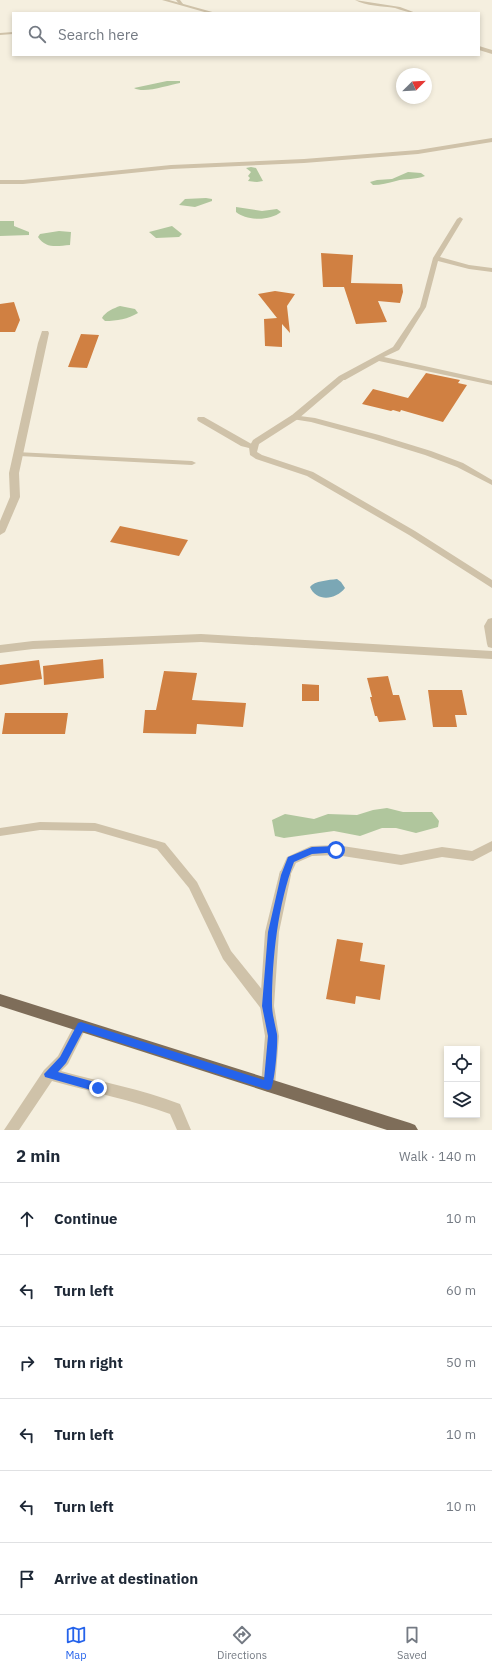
<!DOCTYPE html>
<meta charset="utf-8">
<style>
body{margin:0;font-family:"IBM Plex Sans",sans-serif;background:#f2f2f3;color:#1f2937}
.controls{position:absolute;right:12px;bottom:12px;display:grid;overflow:hidden;border-radius:0px;box-shadow:0 2px 6px #0003}
.controls button{width:36px;height:36px;display:grid;place-items:center;padding:0;border:0;border-bottom:1px solid #e0e1e3;background:#fff;color:#1f2937;font:20px sans-serif}
.compass{position:absolute;left:396px;top:68px;width:36px;height:36px;border-radius:50%;background:#fff;box-shadow:0 2px 6px #0003;rotate:66deg}
.stop{position:absolute;width:12px;height:12px;margin:-9px;border:3px solid #2563eb;border-radius:50%;background:#fff}
.stop.end{background:#2563eb;border-color:#fff;box-shadow:0 1px 4px #0008}
.list{margin:0;padding:0;list-style:none}
h2{display:flex;justify-content:space-between;align-items:center;height:52px;margin:0;padding:0 16px;font-size:17px}
h2 small{font-size:13px;font-weight:400;color:#747a83}
.list li{display:grid;grid-template-columns:26px 1fr auto;gap:12px;align-items:center;box-sizing:border-box;height:72px;padding:0 16px;border-top:1px solid #e0e1e3}
.list b{display:block;font-size:15px;white-space:nowrap}
.list em{font-size:13px;font-style:normal;color:#747a83}
.icon{flex:none;width:22px;height:22px;fill:none;stroke:currentColor;stroke-width:2;stroke-linecap:round;stroke-linejoin:round}
.map{position:relative;flex:none;width:492px;height:1130px;overflow:hidden}
.search{position:absolute;background:#fff;box-shadow:0 2px 6px #0003;left:12px;right:12px;top:12px;height:44px;display:flex;align-items:center;gap:10px;box-sizing:border-box;padding:0 14px;border-radius:0px;color:#747a83;font-size:15px}
.sheet{height:484px;background:#fff}
nav{display:flex;justify-content:space-around;align-items:center;box-sizing:border-box;height:56px;border-top:1px solid #e0e1e3;background:#fff;font-size:11px;color:#747a83}
nav a{display:grid;justify-items:center;gap:2px}
nav .on{color:#2563eb}
.map>svg:first-child{display:block}
.green{fill:#b0c69d}
.water{fill:#7ba7b5}
.building{fill:#d08042}
.lines{fill:none;stroke-linecap:round;stroke-linejoin:round}
.lane{fill:#cfc2a9;fill-rule:evenodd}
.street{fill:#cfc2a9;fill-rule:evenodd}
.primary{fill:#7e6d59;fill-rule:evenodd}
.route{fill:#2563eb}
</style>
<div class="map">
<svg width="492" height="1130" viewBox="0 0 492 1130">
<rect width="100%" height="100%" fill="#f5efdf"/>
<path class="green" d="M167,81H180V83C168,85 144,94 134,88Z
M251,167L256,168L263,181L257,182L248,181L250,178L248,176L251,172L246,168Z
M408,172L421,173L425,176C415,180 406,178 396,181C388,183 381,185 373,185L370,182L377,180L392,179Z
M206,198L212,199V201L195,207L179,205L185,199Z
M236,207L262,211L277,209L281,212C270,221 247,221 236,212Z
M0,221H14V226L29,232V235L0,236Z
M172,226L182,234L179,237L156,238L149,232Z
M59,231L71,232L70,245C57,246 46,249 38,237L40,234Z
M120,306L135,309L138,313C128,319 117,321 105,321L102,318C105,312 114,308 120,306Z
M387,808L403,812H432L439,821L438,827L416,833L396,828H382L360,836L334,831L284,838L275,836L272,820L285,814L314,819L328,814L357,815L373,810Z"/>
<path class="water" d="M337,579L341,582L345,588C336,600 316,602 310,587C314,581 329,580 337,579Z"/>
<path class="building" d="M321,253L353,255L351,283L402,284L403,292L400,303L378,301L387,322L356,324L344,287H323Z
M275,291L295,294L287,306L290,333L282,324V347L265,346L264,319L277,318L258,294Z
M14,302L20,320L15,332H0V304Z
M81,334L99,335L87,368L68,367Z
M426,373L460,380L458,383L467,385L443,422L401,410L400,412L393,410L391,411L362,404L373,389L408,398Z
M120,526L188,540L179,556L110,542Z
M103,659L104,678L44,685L43,666Z
M39,660L42,679L0,685V665Z
M164,671L197,673L192,700L246,703L243,727L197,724L196,734L143,733L145,710H156Z
M388,676L393,695H399L406,720L379,722L377,716H375L370,697H372L367,678Z
M302,684L319,685V701H302Z
M428,690H462L467,715H455L457,727H433Z
M5,713H68L65,734H2Z
M337,939L363,943L360,961L385,965L380,1000L356,996L355,1004L326,999Z"/>
<g class="lines">
<path class="lane" d="M176,0H180L183,4L180,5Z
M355,0L400,7L416,13C409,13 402,10 395,8C382,6 366,6 355,0Z
M13,32V34L0,35V33Z
M460,217L463,219L440,257L469,265L492,268V272L469,269L438,261L426,307L399,350L384,357L492,381V385L379,361L345,380H339V376L393,347L420,307L433,258L457,219Z
M292,415L315,418L379,435L431,451L463,463L492,480V485L457,467L425,455L373,439L311,422L292,419L291,417Z
M198,417H204L257,447L253,449L241,446L198,421L197,419Z
M16,452L192,461L196,463L192,465L19,456H16L15,454Z
M40,822L95,823L165,843L197,882L231,951L272,1002L273,1006L272,1010L267,1012L262,1010L223,959L189,888L157,849L95,831L40,830L0,836V828Z
M492,841V851L473,861L442,857L401,865L336,855L312,856L296,863L289,878L285,880L281,878L279,875L287,857L311,846L336,845L401,855L442,847L472,851Z
M81,1020L86,1022L87,1026L68,1064L61,1071C101,1082 141,1089 180,1104L191,1130H177L170,1114C132,1100 91,1092 52,1081L19,1130H4L44,1070L58,1056L76,1022Z"/>
<path class="street" d="M162,0H169L216,13H208Z
M479,46L492,50V54L479,50Z
M492,138V142L418,154L304,163L171,169L23,184H0V180H23L171,165L304,159L418,150Z
M42,331H48L49,333L19,473L20,497L5,532L0,535V521L10,497L9,473L38,343Z
M339,376H342L346,378L298,419L259,444L257,452L262,455L313,472L415,531L492,580V588L409,535L307,476L256,459L250,455L249,447L253,440L292,415Z
M492,618V648L488,647L487,644L484,626L488,619Z
M201,634L492,651V659L201,642L33,649L0,653V645L33,641Z
M285,870L290,871L291,875L279,932L274,1006L279,1036L275,1085L273,1090L268,1092L263,1090L261,1085L265,1036L260,1006L265,932L279,875L280,871Z"/>
<path class="primary" d="M0,994L410,1123L415,1125L418,1130H387L0,1006Z"/>
</g>
<path class="route" d="M336,846L339,847L340,850L339,852L312,854L294,862C278,904 272,958 272,1004C272,1014 275,1024 277,1034C278,1043 275,1081 271,1089L268,1090L83,1031L66,1063L58,1072L102,1084L103,1088L102,1091L98,1092L45,1077L44,1074L60,1057L78,1023L81,1022L264,1080L268,1036L262,1006L268,932L281,875L288,857L312,847Z"/>
</svg>
<div class="controls">
<button><svg class="icon" aria-label="locate" viewBox="0 0 24 24"><circle cx="12" cy="12" r="6"/><path d="M12 2v4M12 18v4M2 12h4M18 12h4"/></svg></button>
<button><svg class="icon" aria-label="layers" viewBox="0 0 24 24"><path d="M12 4l9 5-9 5-9-5zM3 14l9 5 9-5"/></svg></button>
</div>
<svg class="compass" viewBox="-18 -18 36 36"><path d="M0-13l5 13h-10z" fill="#e53935"/><path d="M0 13l5-13h-10z" fill="#747a83"/></svg>
<div class="stop" style="left:336px;top:850px"></div>
<div class="stop end" style="left:98px;top:1088px"></div>
<div class="search"><svg class="icon" aria-label="search" viewBox="0 0 24 24"><circle cx="10" cy="10" r="6"/><path d="M15 15l6 6"/></svg>Search here</div>
</div>
<section class="sheet">
<h2>2 min<small>Walk · 140 m</small></h2>
<ul class="list">
<li><svg class="icon" aria-label="ahead" viewBox="0 0 24 24"><path d="M12 20V5M6 11l6-6 6 6"/></svg><div><b>Continue</b></div><em>10 m</em></li>
<li><svg class="icon" aria-label="left" viewBox="0 0 24 24"><path d="M17 20v-9H6M10 6l-5 5 5 5"/></svg><div><b>Turn left</b></div><em>60 m</em></li>
<li><svg class="icon" aria-label="right" viewBox="0 0 24 24"><path d="M7 20v-9h11M14 6l5 5-5 5"/></svg><div><b>Turn right</b></div><em>50 m</em></li>
<li><svg class="icon" aria-label="left" viewBox="0 0 24 24"><path d="M17 20v-9H6M10 6l-5 5 5 5"/></svg><div><b>Turn left</b></div><em>10 m</em></li>
<li><svg class="icon" aria-label="left" viewBox="0 0 24 24"><path d="M17 20v-9H6M10 6l-5 5 5 5"/></svg><div><b>Turn left</b></div><em>10 m</em></li>
<li><svg class="icon" aria-label="arrive" viewBox="0 0 24 24"><path d="M6 21V4h12l-3 4 3 4H6"/></svg><div><b>Arrive at destination</b></div></li>
</ul>
</section>
<nav>
<a class="on"><svg class="icon" aria-label="map" viewBox="0 0 24 24"><path d="M3 6l6-2 6 2 6-2v14l-6 2-6-2-6 2zM9 4v14M15 6v14"/></svg>Map</a>
<a><svg class="icon" aria-label="directions" viewBox="0 0 24 24"><path d="M12 3l9 9-9 9-9-9zM9 14v-3h6M13 9l2 2-2 2"/></svg>Directions</a>
<a><svg class="icon" aria-label="saved" viewBox="0 0 24 24"><path d="M7 4h10v16l-5-4-5 4z"/></svg>Saved</a>
</nav>
